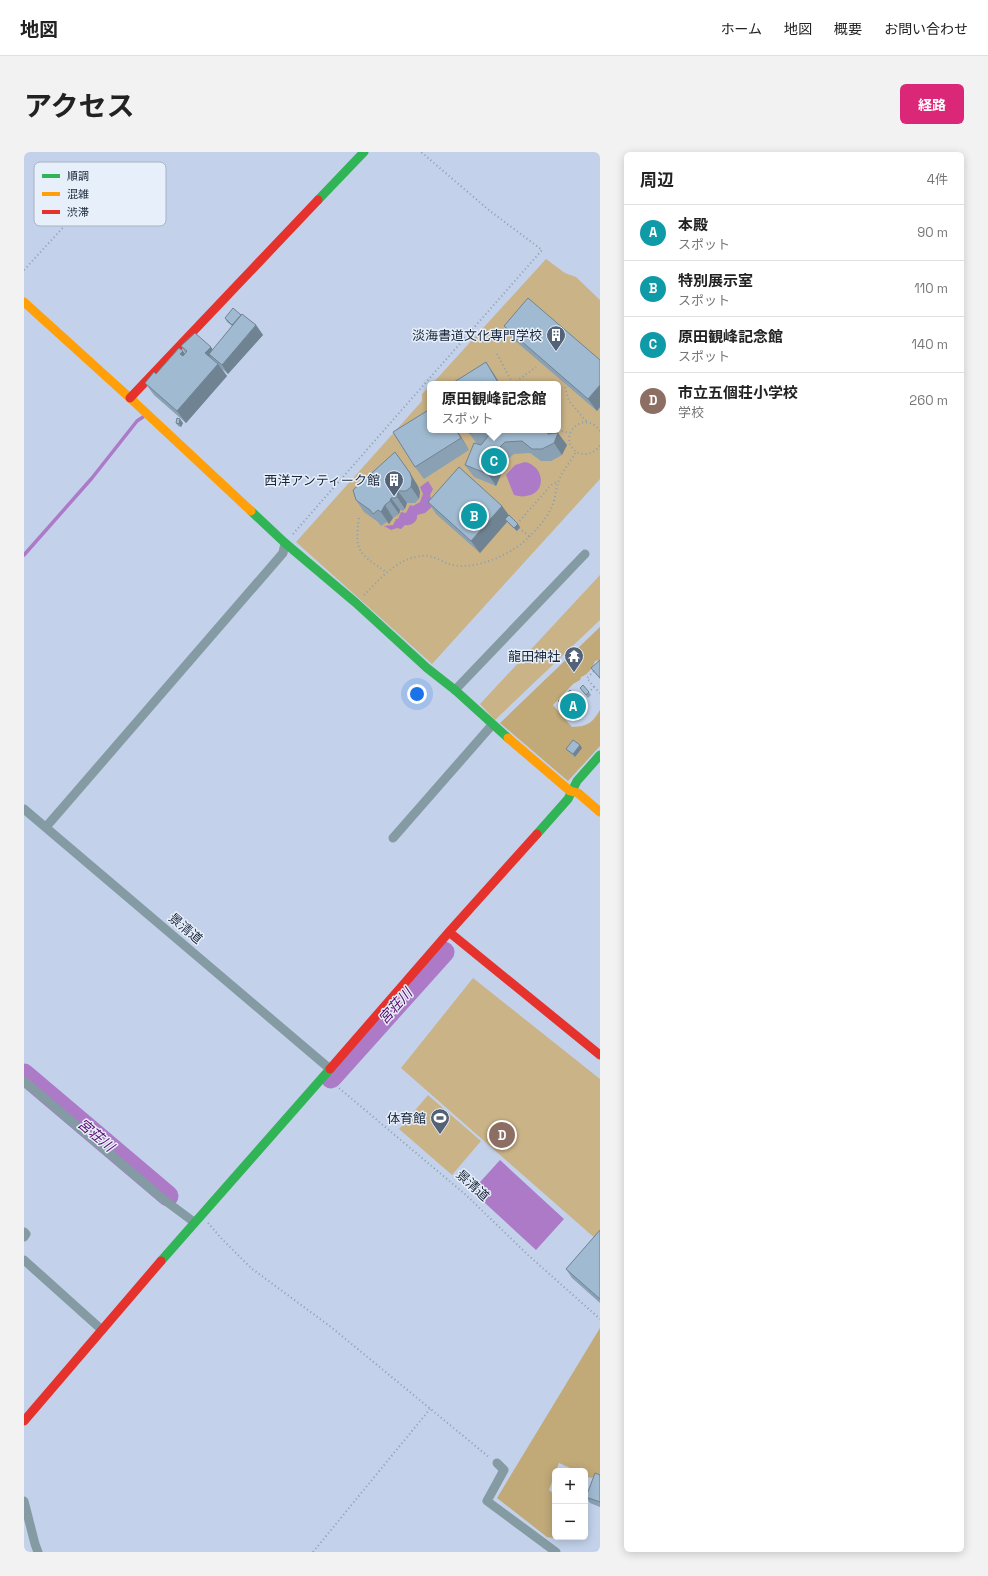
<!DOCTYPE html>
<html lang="ja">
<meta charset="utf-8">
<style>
body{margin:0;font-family:"Space Grotesk","Noto Sans JP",sans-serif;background:#f2f2f2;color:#222}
.controls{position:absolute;right:12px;bottom:12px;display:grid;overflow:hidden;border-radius:6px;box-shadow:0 2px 10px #0003}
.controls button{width:36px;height:36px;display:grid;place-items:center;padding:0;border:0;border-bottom:1px solid #e0e0e0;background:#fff;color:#222;font:20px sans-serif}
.you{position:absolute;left:393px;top:542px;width:14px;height:14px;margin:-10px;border:3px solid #fff;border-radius:50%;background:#1a73e8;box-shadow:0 0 0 6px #1a73e833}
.badge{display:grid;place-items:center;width:26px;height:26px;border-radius:50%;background:#db2777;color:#fff;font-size:13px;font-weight:700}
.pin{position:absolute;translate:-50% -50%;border:2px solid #fff;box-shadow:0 1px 4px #0006}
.popup{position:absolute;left:403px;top:229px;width:134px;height:52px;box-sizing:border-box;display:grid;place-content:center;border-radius:6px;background:#fff;filter:drop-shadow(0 1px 3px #0005);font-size:13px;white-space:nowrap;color:#767676}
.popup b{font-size:15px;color:#222}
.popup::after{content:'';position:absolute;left:50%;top:100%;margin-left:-8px;border:8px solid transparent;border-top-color:#fff}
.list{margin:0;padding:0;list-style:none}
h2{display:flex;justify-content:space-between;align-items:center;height:52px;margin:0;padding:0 16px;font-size:17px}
h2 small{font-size:13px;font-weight:400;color:#767676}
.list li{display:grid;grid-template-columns:26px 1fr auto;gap:12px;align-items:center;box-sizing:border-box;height:56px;padding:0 16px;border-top:1px solid #e0e0e0}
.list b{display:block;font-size:15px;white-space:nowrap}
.list p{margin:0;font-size:13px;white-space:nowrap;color:#767676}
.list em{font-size:13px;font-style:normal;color:#767676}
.map{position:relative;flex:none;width:576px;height:1400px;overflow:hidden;border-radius:6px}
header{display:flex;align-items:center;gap:24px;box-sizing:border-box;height:56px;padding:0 20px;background:#fff;border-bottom:1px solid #e0e0e0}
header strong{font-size:19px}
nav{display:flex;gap:22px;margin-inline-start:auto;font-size:14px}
.intro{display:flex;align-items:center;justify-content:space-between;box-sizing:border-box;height:96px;padding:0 24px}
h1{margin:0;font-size:28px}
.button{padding:10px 18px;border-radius:6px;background:#db2777;color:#fff;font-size:14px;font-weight:700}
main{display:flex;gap:24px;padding:0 24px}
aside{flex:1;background:#fff;border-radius:6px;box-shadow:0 2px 10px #0003}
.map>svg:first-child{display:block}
.green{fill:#cbb388}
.forest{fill:#c1a978}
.water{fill:#ac7ac7}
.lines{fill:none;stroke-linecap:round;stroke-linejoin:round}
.stream{stroke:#ac7ac7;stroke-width:3.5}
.river{stroke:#ac7ac7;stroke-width:21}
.path{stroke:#8c9eaa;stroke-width:2;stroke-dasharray:1 3;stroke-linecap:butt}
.street{stroke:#849ba4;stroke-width:9}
.fast{stroke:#30b455;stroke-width:9}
.slow{stroke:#ff9f0a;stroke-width:9}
.jam{stroke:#e5322d;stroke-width:9}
.wall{fill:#8aa1b4}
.shaded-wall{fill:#708392}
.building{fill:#a0bbd1;stroke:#708392}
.labels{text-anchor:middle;stroke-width:3;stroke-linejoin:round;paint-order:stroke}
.poi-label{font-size:13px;fill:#182539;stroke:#e7effa;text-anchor:end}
.street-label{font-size:13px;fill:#182539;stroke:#e7effa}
.water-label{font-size:14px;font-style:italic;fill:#580a6b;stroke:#e7effa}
.key{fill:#e7effa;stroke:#a9b2c0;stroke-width:1}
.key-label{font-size:11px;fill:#182539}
</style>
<header>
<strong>地図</strong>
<nav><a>ホーム</a><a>地図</a><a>概要</a><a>お問い合わせ</a></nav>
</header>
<div class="intro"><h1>アクセス</h1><a class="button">経路</a></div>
<main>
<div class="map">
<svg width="576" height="1400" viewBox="0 0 576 1400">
<rect width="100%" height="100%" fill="#c3d2ea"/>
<path class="green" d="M522,107L541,121L552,125L576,148V327L408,512L272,390L398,249V242L406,234V278H534V232H408Z
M576,423V468L471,568L456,552Z
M449,826L576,927V1084L573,1088L377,916Z
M404,943L457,989L428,1023L375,977Z"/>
<path class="forest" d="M576,475V508L571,509C569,516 563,523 557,525L556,528L549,532L529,553L548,575C565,574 568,571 576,558V594L544,629L476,571Z
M576,1176V1323L567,1326L561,1324V1319H553L535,1311L525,1338L531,1343V1385H538L535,1387L523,1385L473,1346Z"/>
<path class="water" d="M501,310C521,314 523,342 502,344C498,345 494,344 490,343L482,323L491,313Z
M404,329L409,337L406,343L409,354L401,361L393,363C394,370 387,374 381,373L377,377L373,376L367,378L360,374L369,373L372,367H374L377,360L382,361L386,353L389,354L396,350L399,342L396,335Z
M476,1008L540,1067L512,1098L448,1039Z"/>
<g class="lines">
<path class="stream" d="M0,403L68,326L113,269L119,265"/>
<path class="river" d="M0,922L144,1044
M307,926L420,800"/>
<path class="path" d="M0,118L91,19
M473,202L489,232
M489,232L512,215
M541,235L545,249L563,270
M534,278L546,281
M576,279C561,257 534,282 550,298C553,301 557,302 561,302C568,302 573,298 576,293
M335,366C330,400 335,401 362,420
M493,372L527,333L534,329
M495,376L506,385
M269,382L518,98L466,59L397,0
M340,443C356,427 372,407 397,404C407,402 416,409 425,412C450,420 489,402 506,384C516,374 526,362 530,349C532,342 532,335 535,328C539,318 547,309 552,300
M570,535L563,526L571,518
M567,538L570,535L576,541
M309,931L442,1043L504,1103L576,1167
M184,1071L198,1087L227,1116L307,1175L466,1306
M289,1400L406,1257
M574,1400L576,1398"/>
<path class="street" d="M431,538L561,402
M0,657L306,917
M22,675L259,401L261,391
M369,686L468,573
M0,929L139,1047L170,1070
M0,1080L2,1082L0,1085
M0,1108L78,1178
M473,1311L480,1318L463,1349L532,1400
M0,1349L11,1392L14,1400"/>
<path class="fast" d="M294,48L340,0
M227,359L261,391L332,451L403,516L431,538L484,586
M513,682L544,647L553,629L576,603
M137,1109L306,917"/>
<path class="slow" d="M0,150L106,246L227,359
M484,586L546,639L554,641L576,660"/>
<path class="jam" d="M106,246L294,48
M425,780L576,903
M306,917L425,780L513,682
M0,1269L137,1109"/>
</g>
<path class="wall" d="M217,163L232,173L239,183L204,222L198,217L203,224L162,271L130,243L121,231L159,199L161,202V201L157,194L187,195L189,198L208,174L203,170L201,166Z
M480,174L576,208V255L573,259L489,187Z
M152,271H159L157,275L154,274Z
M433,278L445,298L400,327L391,315Z
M443,278H525L528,282L534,281L543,293L538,303L527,309H517L506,301L490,302L484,307L472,334L450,325L441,313L453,292Z
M394,334L396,340L395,347L391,351H383L381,357L379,359L376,358L375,362L369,366L365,372L363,370L357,374L354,370L340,360L332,348L329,338Z
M404,350L478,354L485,364L496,375L493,379L483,370L456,401L412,362Z
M576,508V527L567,516Z
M556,536L565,540L567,543L564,546Z
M555,547L559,554L547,564L539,555L534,549Z
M556,593L558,596L551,605L545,600L542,597Z
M576,1078V1151L548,1126L542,1117Z
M576,1323V1355L566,1351L562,1345Z"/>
<path class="shaded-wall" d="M232,173L239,183L204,222L198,213Z
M187,195L195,207L185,202L191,211L181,201Z
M159,199L167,211L156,202Z
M462,210L470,222L476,232H475Z
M194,212L203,224L162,271L153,259Z
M576,233V255L573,259L564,247Z
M156,267L159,271L157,275L155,272Z
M432,278H433L445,298L437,286Z
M523,278H525L530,285L534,281L543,293L538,303L524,282Z
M476,295L484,307L472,334L464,322Z
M386,321L394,334L396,340L395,347L387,335Z
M374,339L383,351L381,357L373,345Z
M367,346L376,358L375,362L366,349Z
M361,353L369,366L365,372L357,360Z
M478,354L487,366L481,367L483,370L456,401L447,389Z
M494,372L496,375L493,379L490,376Z
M556,593L558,596L551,605L549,602Z"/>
<path class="building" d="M504,146L576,208V233L564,247L480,174Z
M209,156L217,163L208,173L201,166Z
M218,162L232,173L198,213L185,202Z
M171,181L187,195L181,201L194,212L153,259L121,231L130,220L132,222L155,196L159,199L156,202L159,204L163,199L157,194Z
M462,210L475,232H427Z
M406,257V278H432L437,286L391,315L369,280Z
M153,266L156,267L155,272L152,271Z
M443,278H452L446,282Z
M469,278H523L524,282L534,281L530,291L518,297H508L498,289L481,290L476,295L464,322L441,313L450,291L457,293Z
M371,300L386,321L388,327L387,335L382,339H374L373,345L371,346H367L366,349L361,353L357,360L354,358L349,362L346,358L332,348L329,338Z
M435,315L478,354L447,389L404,350Z
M485,363L494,372L490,376L481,367Z
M576,508V526L567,516Z
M559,533L565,540L562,543L556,536Z
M546,538L555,547L543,558L534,549Z
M549,588L556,593L549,602L542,597Z
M576,1078V1147L542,1117Z
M571,1321L576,1323V1350L562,1345Z"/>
<defs>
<symbol id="building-pin" viewBox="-11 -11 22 30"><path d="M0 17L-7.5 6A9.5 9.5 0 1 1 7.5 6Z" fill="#546277" stroke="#e7effa"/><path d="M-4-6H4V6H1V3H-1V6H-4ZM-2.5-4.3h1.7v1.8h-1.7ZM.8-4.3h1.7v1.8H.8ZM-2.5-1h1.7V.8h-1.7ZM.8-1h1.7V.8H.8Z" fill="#fff"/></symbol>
<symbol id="temple-pin" viewBox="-11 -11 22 30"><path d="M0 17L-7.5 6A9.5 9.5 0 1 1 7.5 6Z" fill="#546277" stroke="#e7effa"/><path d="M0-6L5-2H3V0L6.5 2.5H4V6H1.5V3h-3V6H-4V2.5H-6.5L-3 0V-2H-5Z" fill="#fff"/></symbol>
<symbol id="stadium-pin" viewBox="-11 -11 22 30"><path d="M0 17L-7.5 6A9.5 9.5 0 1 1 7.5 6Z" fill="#546277" stroke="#e7effa"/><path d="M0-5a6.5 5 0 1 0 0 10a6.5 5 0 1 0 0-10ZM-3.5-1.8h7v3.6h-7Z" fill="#fff"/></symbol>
</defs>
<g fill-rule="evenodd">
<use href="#building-pin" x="521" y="172" width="22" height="30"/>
<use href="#building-pin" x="359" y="317" width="22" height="30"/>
<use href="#temple-pin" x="539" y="493" width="22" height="30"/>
<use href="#stadium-pin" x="405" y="955" width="22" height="30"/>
</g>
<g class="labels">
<g class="poi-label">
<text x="518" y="188">淡海書道文化専門学校</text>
<text x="356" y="333">西洋アンティーク館</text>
<text x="536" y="509">龍田神社</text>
<text x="402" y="971">体育館</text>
</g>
<g class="street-label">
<text transform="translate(162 776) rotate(40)" y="5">景清道</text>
<text transform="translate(449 1033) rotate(42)" y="5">景清道</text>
</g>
<g class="water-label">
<text transform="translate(371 854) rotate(-48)" y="5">宮荘川</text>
<text transform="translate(72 983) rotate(40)" y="5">宮荘川</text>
</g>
</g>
<rect x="10" y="10" width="132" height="64" rx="6" class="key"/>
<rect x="18" y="22" width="18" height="4" fill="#30b455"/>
<rect x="18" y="40" width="18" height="4" fill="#ff9f0a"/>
<rect x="18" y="58" width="18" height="4" fill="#e5322d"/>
<g class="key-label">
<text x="43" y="28">順調</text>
<text x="43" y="46">混雑</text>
<text x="43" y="64">渋滞</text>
</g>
</svg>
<div class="controls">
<button>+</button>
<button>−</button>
</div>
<div class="you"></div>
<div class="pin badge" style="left:549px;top:554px;background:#0f9aa8">A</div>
<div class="pin badge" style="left:450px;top:364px;background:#0f9aa8">B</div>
<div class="pin badge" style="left:470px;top:309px;background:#0f9aa8">C</div>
<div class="popup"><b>原田観峰記念館</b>スポット</div>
<div class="pin badge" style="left:478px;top:983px;background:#8d6e63">D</div>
</div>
<aside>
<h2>周辺<small>4件</small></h2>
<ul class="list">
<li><span class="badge" style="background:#0f9aa8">A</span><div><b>本殿</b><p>スポット</p></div><em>90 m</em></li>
<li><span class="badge" style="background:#0f9aa8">B</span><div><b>特別展示室</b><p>スポット</p></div><em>110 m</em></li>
<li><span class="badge" style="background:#0f9aa8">C</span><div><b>原田観峰記念館</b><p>スポット</p></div><em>140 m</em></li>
<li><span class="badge" style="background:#8d6e63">D</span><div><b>市立五個荘小学校</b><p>学校</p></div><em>260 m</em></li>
</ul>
</aside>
</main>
